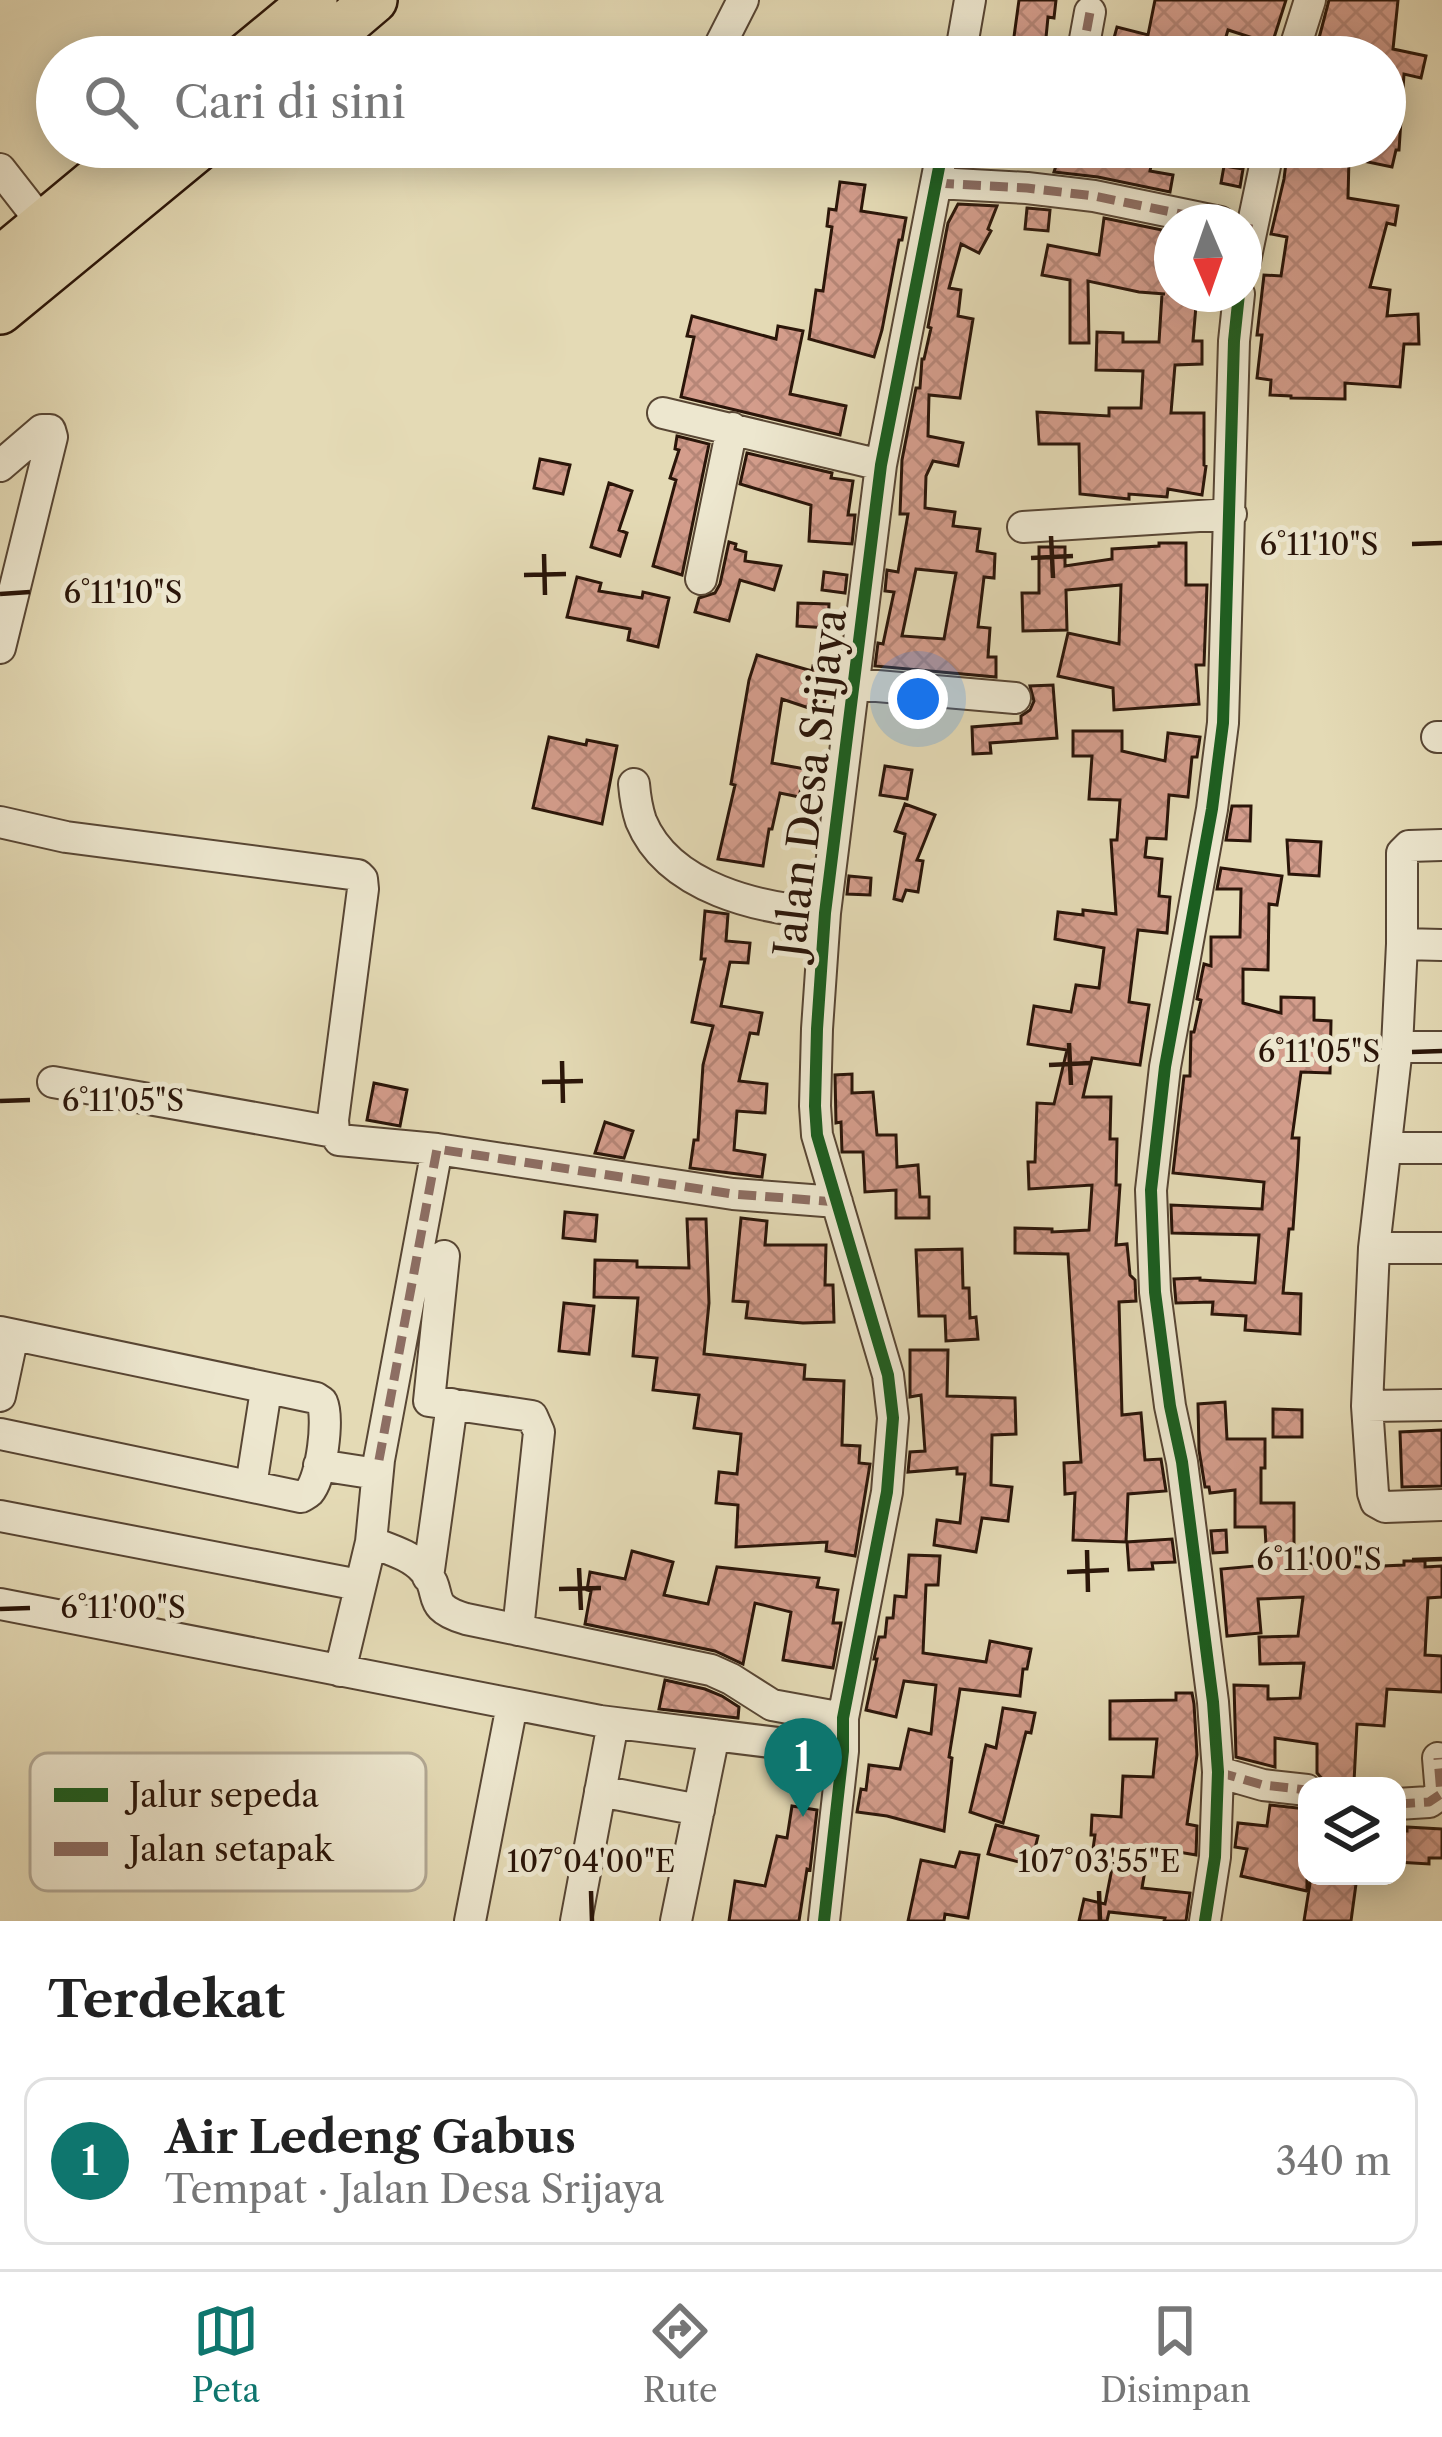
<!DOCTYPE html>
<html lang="id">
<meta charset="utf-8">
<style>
body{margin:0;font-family:"Libre Caslon Text",serif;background:#f6f6f6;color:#222}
.controls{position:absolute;right:36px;bottom:36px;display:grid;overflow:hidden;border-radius:24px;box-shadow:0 6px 30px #0003}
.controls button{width:108px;height:108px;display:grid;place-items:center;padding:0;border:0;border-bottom:3px solid #e0e0e0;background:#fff;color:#222;font:60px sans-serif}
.compass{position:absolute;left:1154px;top:204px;width:108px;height:108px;border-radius:50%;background:#fff;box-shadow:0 6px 30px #0003;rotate:178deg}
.you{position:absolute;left:918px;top:699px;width:42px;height:42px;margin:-30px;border:9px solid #fff;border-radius:50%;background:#1a73e8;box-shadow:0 0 0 18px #1a73e833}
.badge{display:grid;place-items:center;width:78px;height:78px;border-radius:50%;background:#0f766e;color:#fff;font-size:39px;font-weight:700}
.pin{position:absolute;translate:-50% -99px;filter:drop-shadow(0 3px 6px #0008)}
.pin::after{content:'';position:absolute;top:63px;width:42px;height:36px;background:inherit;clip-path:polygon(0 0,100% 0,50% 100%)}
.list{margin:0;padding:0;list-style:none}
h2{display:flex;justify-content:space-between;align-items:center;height:156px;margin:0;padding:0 48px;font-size:51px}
h2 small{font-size:39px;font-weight:400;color:#767676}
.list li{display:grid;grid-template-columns:78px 1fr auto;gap:36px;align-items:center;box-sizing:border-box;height:168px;margin:0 24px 24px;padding:0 24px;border:3px solid #e0e0e0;border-radius:24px}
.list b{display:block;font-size:45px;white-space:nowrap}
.list p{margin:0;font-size:39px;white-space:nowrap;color:#767676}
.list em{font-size:39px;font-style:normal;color:#767676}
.icon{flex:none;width:66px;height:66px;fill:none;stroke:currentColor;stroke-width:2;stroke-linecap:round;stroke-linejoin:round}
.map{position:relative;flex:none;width:1442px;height:1921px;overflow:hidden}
.search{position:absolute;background:#fff;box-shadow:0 6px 30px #0003;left:36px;right:36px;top:36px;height:132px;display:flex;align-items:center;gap:30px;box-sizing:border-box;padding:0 42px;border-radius:66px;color:#767676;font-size:45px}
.sheet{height:348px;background:#fff}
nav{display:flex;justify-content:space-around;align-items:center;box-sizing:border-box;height:168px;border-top:3px solid #e0e0e0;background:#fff;font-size:33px;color:#767676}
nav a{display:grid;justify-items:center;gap:6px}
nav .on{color:#0f766e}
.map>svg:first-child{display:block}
.building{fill:url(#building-cross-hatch);stroke:#2a1509;stroke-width:3;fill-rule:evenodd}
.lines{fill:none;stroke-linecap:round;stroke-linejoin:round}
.minor-casing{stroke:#584634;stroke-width:34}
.highway-casing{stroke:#2a1509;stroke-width:50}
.minor{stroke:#ede7cf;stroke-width:30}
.highway{stroke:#e4dab5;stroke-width:45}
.quiet{stroke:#8d6e63;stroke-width:9;stroke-dasharray:18 9;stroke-linecap:butt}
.cycleway-casing{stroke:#ede7cf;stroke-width:20}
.cycleway{stroke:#1b5e20;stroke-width:12}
.ticks{fill:none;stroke:#2a1509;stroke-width:4.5}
.labels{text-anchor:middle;stroke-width:10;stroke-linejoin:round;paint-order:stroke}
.street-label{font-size:42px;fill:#2a1509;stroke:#ede7cf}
.key{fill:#ede7cf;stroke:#b2a894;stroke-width:3}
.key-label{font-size:33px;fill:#2a1509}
.ticks-label{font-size:30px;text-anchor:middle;fill:#2a1509;stroke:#ede7cf;stroke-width:10;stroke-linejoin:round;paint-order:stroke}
</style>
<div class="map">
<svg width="1442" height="1921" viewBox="0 0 1442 1921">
<defs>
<pattern id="building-cross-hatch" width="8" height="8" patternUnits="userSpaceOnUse" patternTransform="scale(3)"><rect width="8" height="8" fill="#d49d8c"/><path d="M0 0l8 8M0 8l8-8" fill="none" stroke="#b68677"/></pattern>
</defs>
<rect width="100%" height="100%" fill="#e4dab5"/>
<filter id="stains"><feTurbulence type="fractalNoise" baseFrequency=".00167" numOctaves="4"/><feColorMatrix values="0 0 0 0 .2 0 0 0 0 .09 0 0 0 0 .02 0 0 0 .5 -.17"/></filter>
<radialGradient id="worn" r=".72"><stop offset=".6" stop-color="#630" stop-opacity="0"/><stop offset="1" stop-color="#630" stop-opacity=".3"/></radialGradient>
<path class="building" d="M1019,0H1056L1054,18L1048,17L1045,48L1013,44Z
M1155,0H1286L1272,44L1228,30L1220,57H1140L1111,49L1117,27L1148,35Z
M1329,0H1398L1393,49L1426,56L1421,78L1404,74L1399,150H1396L1392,167L1349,158L1348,198L1398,206L1395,225L1387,223L1370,287L1390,290L1387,316L1418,314L1419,344H1404L1400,387L1345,383V399L1291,398V396L1270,395L1271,380L1257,378L1262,335H1257L1264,275L1281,276L1287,237L1271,234L1284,179L1288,147H1385V57H1314Z
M962,147H982L977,166L959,165Z
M1062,147H1155L1150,171L1173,175L1170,192L1098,177L1054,172Z
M1224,166L1243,169L1240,187L1221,183Z
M840,182L865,185L861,211L906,218L902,240H899L882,330L874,357L809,339L816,290L823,291L832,227L827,226L829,209L836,210Z
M958,204L997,206L988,229L991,231L979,253L961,244L949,288L961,290L958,316L973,319L960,398L929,395L928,436L963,443L958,466L933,461L926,476L925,508L955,512L953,526L980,529L977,551L995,554L994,578L984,577L978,627L990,628L988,657H996V677L875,666L878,643L883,644L894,592L885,591L887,570L898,572L908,514H900L902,460L916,388H920L922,359H924L931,328L928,327L948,223ZM916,569L956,573L944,639L902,636Z
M1027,208L1050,210L1048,231L1025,229Z
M1104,218L1162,230V234L1172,235V294H1197L1193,341H1202V364L1175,365L1171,413H1204V465L1206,466L1202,495L1168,489L1167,497L1129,494V499L1080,494L1079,444H1039L1037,412L1109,416V408H1141L1143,371L1096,370L1097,332L1123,333V342H1159L1162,294H1165L1139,292L1088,281L1089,343H1070V280L1042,275L1048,245L1099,255Z
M692,316L776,339L778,326L803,331L790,394L846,406L840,435L681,397L694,337L687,336Z
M677,436L709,444L682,575L653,566L676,480L670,478L679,450L675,449Z
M747,453L832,473L831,478L853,481L848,515H855L852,544L809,541L811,505L740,484Z
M540,459L570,465L563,494L534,488Z
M609,483L632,491L619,530L627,533L620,556L591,547Z
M729,542L736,544L735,549L746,552L745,561L781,566L774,590L740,580L729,621L695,612L699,598L715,593L720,584Z
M1159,543H1186V585H1207L1204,665H1196L1199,704L1114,710L1113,688L1058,676L1068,633L1119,644L1121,585L1066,590L1067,630L1023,631L1022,593H1039V547H1065V566L1112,559V549L1159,546Z
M824,572L847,575L845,593L822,590Z
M577,577L601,583L599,591L642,598L643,592L669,598L658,647L628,640L630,629L567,617Z
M798,603L829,604L828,628L797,626Z
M757,655L812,671L813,666L834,673L821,712L782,699L772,763L805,769L799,797L780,793L772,829H769L763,866L718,859L735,785L731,784L749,680Z
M1053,685L1057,738L990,743L991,753L973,754L972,727L1021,723V716L1030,710L1034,701L1030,686Z
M1073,731H1122V751L1165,761L1168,733L1200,737L1197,757H1192L1188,797L1169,795L1166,839L1147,838L1145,857L1162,859L1159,896L1170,897L1167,933L1138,930L1129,1002L1149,1005L1140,1065L1092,1058L1083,1097H1111L1110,1139H1117L1116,1185H1120L1116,1245L1127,1244L1130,1275L1135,1280L1136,1301L1119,1302L1122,1415L1141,1413L1145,1460L1161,1459L1166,1491L1128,1494L1126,1542L1073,1540L1075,1493L1065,1494L1064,1463L1081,1462L1068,1254L1015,1253V1228L1052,1229V1232L1089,1230L1092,1185L1029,1189L1028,1162H1035L1037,1103L1054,1104L1067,1050L1028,1044L1034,1006L1071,1012L1076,985L1099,988L1104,948L1055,939L1058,912L1083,915V910L1116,914L1111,840H1117L1120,800L1089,799L1092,756H1073Z
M549,737L586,745L587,740L617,746L602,824L533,808Z
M885,766L912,770L907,799L880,795Z
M905,804L935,815L917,860L923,861L918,892L906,890L902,901L894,899L905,834L895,831Z
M1232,806H1251L1250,841L1226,840Z
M1287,840L1321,842L1319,876L1289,874Z
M1221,868L1282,876L1277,905L1269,904L1268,970L1243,969V1003L1281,1013V997L1314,998V1020L1331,1021L1330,1073L1301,1072L1292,1138H1299L1298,1158L1293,1229H1289L1283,1293L1301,1294L1300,1334L1245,1330L1246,1316L1212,1314L1213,1302L1176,1303L1174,1279L1200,1278V1280L1255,1283L1259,1235L1172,1233L1171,1205L1262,1209L1264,1182L1173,1173L1184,1076H1190L1191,1032H1194L1201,1000L1197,999L1204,964L1211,966V937H1240L1241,889H1217Z
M849,876L871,878L870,895L847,894Z
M705,911L728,914L726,941L750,943L748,963L730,962L721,1006L762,1013L758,1034L750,1033L739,1081L767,1084L765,1113L737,1111L734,1150L765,1155L762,1177L690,1168L694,1140H698L703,1065L713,1026L692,1022L705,959H701Z
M852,1074V1093L873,1092L877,1135H896L897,1167L918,1165L920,1197H929V1218H896V1190L865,1192L863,1152H842L841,1122L836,1123L835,1075Z
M374,1083L407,1090L400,1126L367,1120Z
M605,1122L633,1131L624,1158L595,1153Z
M565,1212L597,1215L595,1241L563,1238Z
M741,1218L767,1221L765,1245H826L825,1285H833L834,1322L803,1323L746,1318L748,1302L733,1301Z
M687,1219H706L709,1303L704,1354L805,1365L804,1379L844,1381L842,1445L860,1446L859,1463L870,1464L855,1556L826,1551L827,1542L736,1547L738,1505L716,1503L719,1472L737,1474L741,1434L694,1428L699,1395L653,1390L657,1358L633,1356L638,1298L594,1297L595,1260L637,1261V1267L689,1268Z
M962,1249L963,1288H969L970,1318L976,1317L978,1339L946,1341L945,1316H919L916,1250Z
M564,1303L594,1306L589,1354L559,1351Z
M910,1350H948L947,1396L1015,1398L1016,1434L992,1435L991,1485L1012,1487L1008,1521L982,1518L976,1552L934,1545L937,1520L960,1523L965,1474H957V1468L908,1472L910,1452L925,1451L921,1395L910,1397Z
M1225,1402L1227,1439H1265V1468H1261V1503H1294V1556H1297V1563L1359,1567L1404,1565V1561H1425V1567L1442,1566V1597L1428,1598L1425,1655L1442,1656V1692L1387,1689L1384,1726L1357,1724L1354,1782L1324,1781L1317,1773V1744L1275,1738V1767L1236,1757L1234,1685L1268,1686V1699L1300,1698L1304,1663L1260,1664L1259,1637L1298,1636L1303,1597L1258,1599L1261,1633L1227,1636L1221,1569L1267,1565L1265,1527H1235V1490L1210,1493L1209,1487H1205L1199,1450L1198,1404Z
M1273,1409L1302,1410V1437H1273Z
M1442,1430V1486L1402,1487L1400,1432Z
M1226,1530L1227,1552L1213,1553L1211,1531Z
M1172,1539L1175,1562L1152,1563L1153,1569L1129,1570L1127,1542Z
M632,1551L673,1562L664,1595L708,1604L717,1567L819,1578L817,1587L838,1590L833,1623H841L833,1668L783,1660L791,1612L755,1603L743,1664L715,1651L585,1624L591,1591L587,1590L590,1572L625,1579Z
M909,1555L940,1556L938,1585H926L923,1653L986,1662L990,1641L1031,1649L1027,1669H1023L1020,1696L960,1689L949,1757L952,1758L944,1831L887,1816L857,1812L861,1789L866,1790L869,1765L900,1769L909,1729L931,1734L936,1685L904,1681L896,1717L866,1710L877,1659H874L879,1637H885L887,1618H893L895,1596L906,1597Z
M665,1680L705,1689L722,1696L739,1707L738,1718L659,1709Z
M1176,1693H1192L1194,1704L1197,1755L1187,1824L1197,1826L1196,1855L1149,1847L1142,1888L1190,1893L1186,1921H1164L1165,1918L1109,1912L1107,1921H1079L1084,1899L1105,1904L1114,1858L1092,1856L1095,1835H1091L1092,1815L1121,1817L1123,1776L1153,1777L1157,1739H1110V1701L1176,1700Z
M1003,1708L1035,1713L1031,1733L1026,1732L1003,1823L970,1812L986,1745L996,1748Z
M1270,1805L1307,1809V1891L1241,1876L1247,1849L1235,1847L1238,1823L1267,1826Z
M792,1806L817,1810L810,1870L807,1869L799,1921H729L735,1881L765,1886L777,1836L787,1838Z
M996,1825L1038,1836L1031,1865L988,1854Z
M1407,1827L1442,1829V1858H1429V1864L1397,1862V1831H1407Z
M960,1852L979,1855L968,1918L945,1914L944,1921H908L921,1860L955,1867Z
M1311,1877L1356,1884L1351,1921H1304Z"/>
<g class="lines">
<defs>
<path id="minor" d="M714,57L743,0
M960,57L970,0
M1085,57L1083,50L1090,12
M1292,57L1310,0
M0,169L43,224
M936,183L1027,188L1094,196L1220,222
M1244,266L1269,147
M663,413L881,465
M0,466L42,430H50L52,437L0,648
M1023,527L1231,514
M701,579L732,428
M854,684L1015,698
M1437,737H1442
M634,784C635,796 637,809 641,821C669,889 761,909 825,913
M0,822L66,837L358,875L362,879L363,889L333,1120L334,1132L339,1140L437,1149L733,1194L837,1202
M1442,845L1409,846L1402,853V944L1397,1047L1374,1248L1367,1406L1373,1493L1376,1502L1385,1507L1442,1505
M1402,944L1442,945
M1397,1047H1442
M53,1082L334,1132
M1387,1148H1442
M1374,1248H1442
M444,1256L429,1401L532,1416L539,1432L518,1630
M0,1332L316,1398L322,1402C329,1418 322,1477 309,1492C307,1494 304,1495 301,1497L0,1434
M0,1396L13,1335
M1367,1406L1442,1405
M319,1465L377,1474
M251,1486L266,1390
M0,1516L359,1585
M371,1542C388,1549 411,1555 424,1570C445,1594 423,1606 466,1619L711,1670L731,1679L772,1705L843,1718
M428,1577L452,1404
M0,1604L600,1721L843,1751
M340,1671L371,1542L379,1460L437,1149
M1218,1772L1263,1785L1307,1790
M600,1791L699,1810
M1397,1804L1429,1802L1441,1794L1438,1758
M470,1921L512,1705
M576,1921L613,1723
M676,1921L714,1735
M824,1921L843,1751V1718L887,1492L893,1418L888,1375L817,1135L815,1106L817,1029L825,913L881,465L943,147
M1205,1921L1215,1857L1218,1772L1213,1702L1182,1462L1170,1406L1155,1292L1151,1190L1165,1067L1212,809L1223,723L1234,341L1239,294"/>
<path id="highway" d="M245,57L314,0
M307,57L374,0
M0,260L136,147
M0,311L199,147"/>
</defs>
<use href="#minor" class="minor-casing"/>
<use href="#highway" class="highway-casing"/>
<use href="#minor" class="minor"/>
<use href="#highway" class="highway"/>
<path class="quiet" d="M1085,57L1083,50L1090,12
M936,183L1027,188L1094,196L1220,222
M1244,227L1252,229
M379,1460L437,1149L733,1194L837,1202
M1218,1772L1263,1785L1307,1790
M1397,1804L1429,1802L1441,1794L1438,1758"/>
<defs>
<path id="cycleway" d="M824,1921L843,1751V1718L887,1492L893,1418L888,1375L817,1135L815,1106L817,1029L825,913L881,465L943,147
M1205,1921L1215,1857L1218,1772L1213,1702L1182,1462L1170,1406L1155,1292L1151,1190L1165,1067L1212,809L1223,723L1234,341L1239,294"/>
</defs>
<use href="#cycleway" class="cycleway-casing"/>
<use href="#cycleway" class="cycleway"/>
</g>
<path class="ticks" d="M1051,536L1053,578M1412,544L1442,543M544,554L545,595M1031,558L1073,556M524,575L566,574M0,594L30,592M1069,1043L1071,1085M1412,1052L1442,1051M562,1061L563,1103M1049,1065L1091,1063M542,1082L583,1081M0,1101L30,1100M1087,1550L1088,1592M1412,1560L1442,1559M579,1568L581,1610M1067,1572L1109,1570M559,1589L601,1588M0,1609L30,1608M591,1891L592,1921M1099,1891L1100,1921"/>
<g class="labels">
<g class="street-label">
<text transform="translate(810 783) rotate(-83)" y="15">Jalan Desa Srijaya</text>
</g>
</g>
<rect x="30" y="1753" width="396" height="138" rx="18" class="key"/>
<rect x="54" y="1788" width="54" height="14" fill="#1b5e20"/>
<rect x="54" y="1842" width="54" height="14" fill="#8d6e63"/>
<g class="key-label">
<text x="129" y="1807">Jalur sepeda</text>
<text x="129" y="1861">Jalan setapak</text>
</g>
<g class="ticks-label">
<text x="1319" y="555">6°11'10"S</text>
<text x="123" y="603">6°11'10"S</text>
<text x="1319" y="1062">6°11'05"S</text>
<text x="123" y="1111">6°11'05"S</text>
<text x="1319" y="1570">6°11'00"S</text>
<text x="123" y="1618">6°11'00"S</text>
<text x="591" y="1872">107°04'00"E</text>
<text x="1099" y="1872">107°03'55"E</text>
</g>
<rect width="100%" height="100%" filter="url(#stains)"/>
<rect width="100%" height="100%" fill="url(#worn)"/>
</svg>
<div class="controls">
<button><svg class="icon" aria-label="layers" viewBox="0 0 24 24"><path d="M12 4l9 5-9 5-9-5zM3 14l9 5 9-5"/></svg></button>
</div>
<svg class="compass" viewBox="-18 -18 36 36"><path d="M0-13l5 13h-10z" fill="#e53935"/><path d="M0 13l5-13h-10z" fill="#767676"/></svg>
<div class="you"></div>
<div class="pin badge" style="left:803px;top:1817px">1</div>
<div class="search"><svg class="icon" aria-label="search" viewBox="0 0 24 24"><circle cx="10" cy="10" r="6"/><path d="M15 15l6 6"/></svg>Cari di sini</div>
</div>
<section class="sheet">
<h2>Terdekat<small></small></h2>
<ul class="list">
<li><span class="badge">1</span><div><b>Air Ledeng Gabus</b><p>Tempat · Jalan Desa Srijaya</p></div><em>340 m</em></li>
</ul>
</section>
<nav>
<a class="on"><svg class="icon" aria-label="map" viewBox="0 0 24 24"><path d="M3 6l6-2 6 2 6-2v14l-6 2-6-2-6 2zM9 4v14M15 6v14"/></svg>Peta</a>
<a><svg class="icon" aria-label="directions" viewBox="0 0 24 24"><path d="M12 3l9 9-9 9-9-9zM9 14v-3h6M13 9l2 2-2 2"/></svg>Rute</a>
<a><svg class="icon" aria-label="saved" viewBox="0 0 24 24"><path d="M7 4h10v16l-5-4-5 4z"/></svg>Disimpan</a>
</nav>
